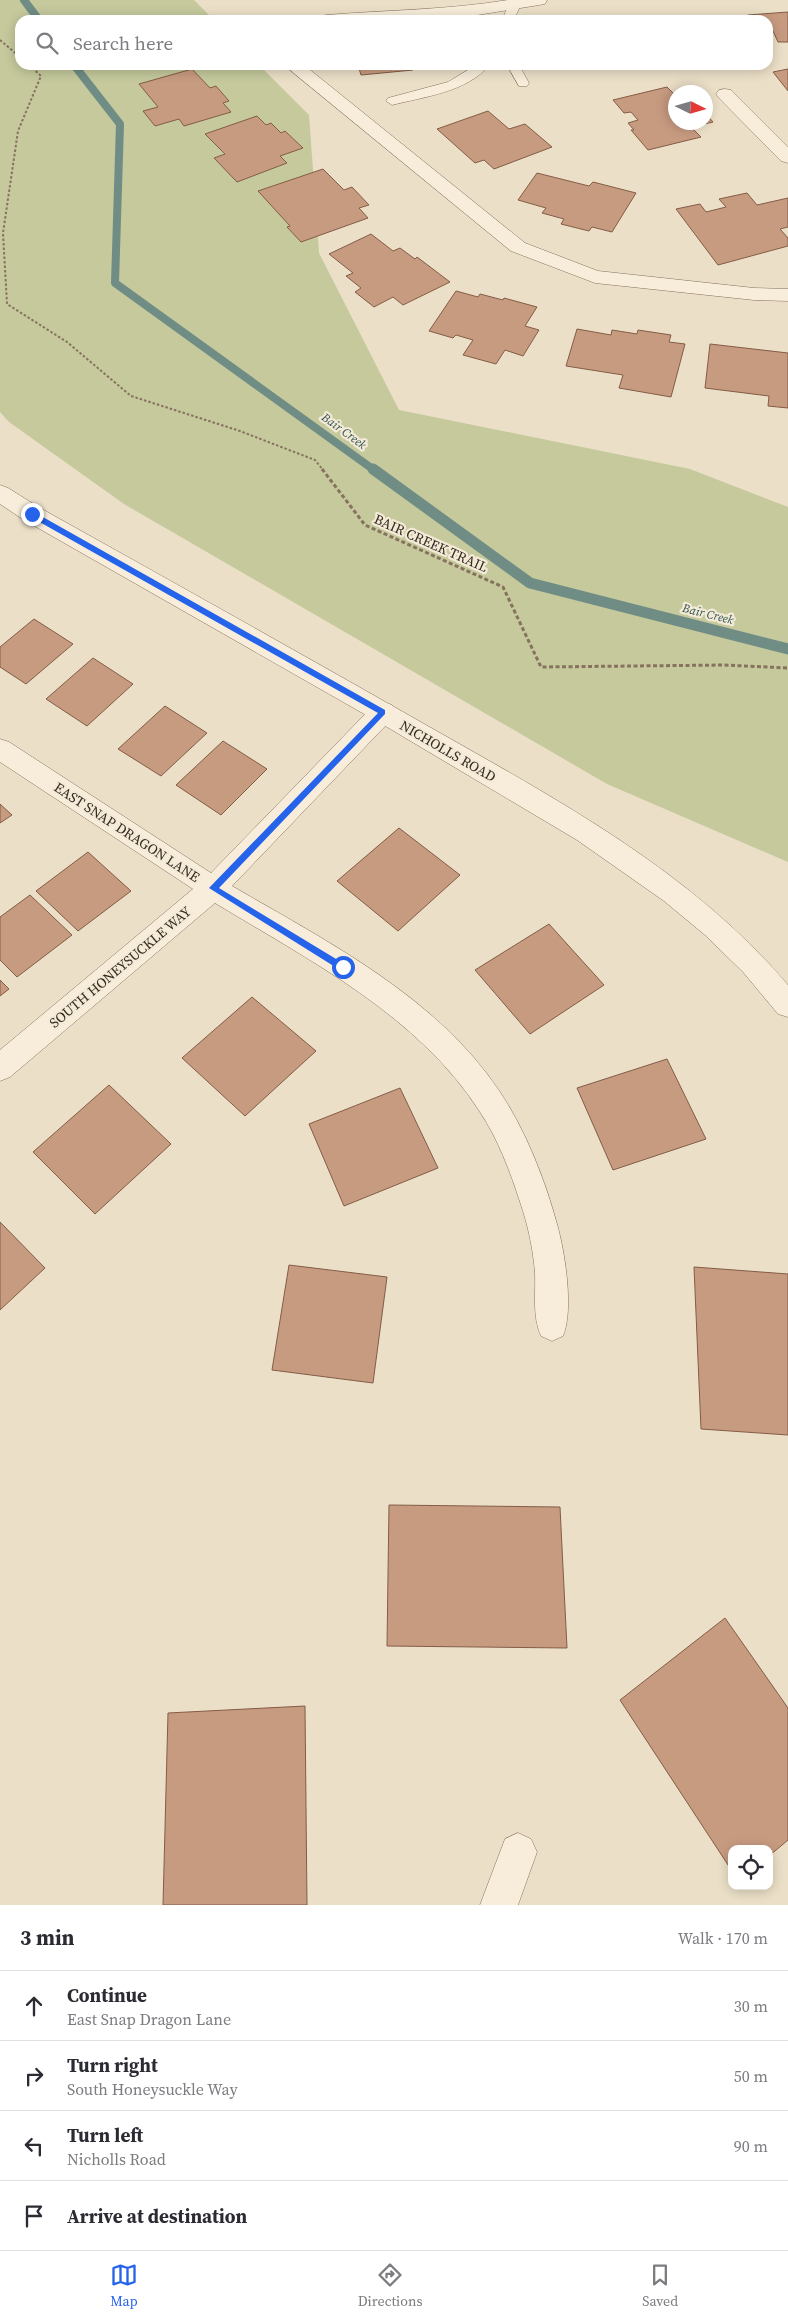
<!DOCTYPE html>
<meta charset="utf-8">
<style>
body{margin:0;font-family:"Source Serif 4",serif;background:#f7f7f7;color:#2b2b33}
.controls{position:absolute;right:15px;bottom:15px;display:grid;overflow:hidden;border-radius:10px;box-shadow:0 2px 12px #0003}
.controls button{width:45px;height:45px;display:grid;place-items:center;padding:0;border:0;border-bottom:1px solid #e1e1e2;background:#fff;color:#2b2b33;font:25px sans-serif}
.compass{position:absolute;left:668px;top:85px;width:45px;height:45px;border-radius:50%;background:#fff;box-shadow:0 2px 12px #0003;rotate:95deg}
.stop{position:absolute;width:15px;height:15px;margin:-11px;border:4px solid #2563eb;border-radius:50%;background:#fff}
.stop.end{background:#2563eb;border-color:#fff;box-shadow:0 1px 5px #0008}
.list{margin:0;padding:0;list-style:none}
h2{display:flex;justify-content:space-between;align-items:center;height:65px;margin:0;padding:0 20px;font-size:21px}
h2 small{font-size:16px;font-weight:400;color:#7c7c81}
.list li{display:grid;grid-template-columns:32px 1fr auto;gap:15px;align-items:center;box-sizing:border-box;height:70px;padding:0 20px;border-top:1px solid #e1e1e2}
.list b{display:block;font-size:19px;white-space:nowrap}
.list p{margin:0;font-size:16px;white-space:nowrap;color:#7c7c81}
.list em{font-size:16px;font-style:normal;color:#7c7c81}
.icon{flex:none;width:28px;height:28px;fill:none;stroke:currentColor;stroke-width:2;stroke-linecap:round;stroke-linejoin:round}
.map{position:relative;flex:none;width:788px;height:1905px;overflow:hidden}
.search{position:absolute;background:#fff;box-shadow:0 2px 12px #0003;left:15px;right:15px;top:15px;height:55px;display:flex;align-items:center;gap:12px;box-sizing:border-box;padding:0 18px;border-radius:15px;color:#7c7c81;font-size:19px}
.sheet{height:345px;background:#fff}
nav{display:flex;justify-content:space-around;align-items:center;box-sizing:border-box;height:70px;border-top:1px solid #e1e1e2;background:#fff;font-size:14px;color:#7c7c81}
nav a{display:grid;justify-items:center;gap:2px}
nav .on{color:#2563eb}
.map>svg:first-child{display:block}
.green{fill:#c5c99c}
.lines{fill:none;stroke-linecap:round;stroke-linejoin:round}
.stream-far1{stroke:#6f8d85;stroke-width:8}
.stream{stroke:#6f8d85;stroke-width:11}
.building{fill:#c79b80;stroke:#835c46}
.service-casing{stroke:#86725e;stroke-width:1}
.minor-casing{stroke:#86725e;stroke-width:1}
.tertiary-casing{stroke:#86725e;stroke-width:1}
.path-far1{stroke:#86725e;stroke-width:2;stroke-dasharray:2.5 2;stroke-linecap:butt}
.path{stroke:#86725e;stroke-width:3;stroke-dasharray:4 2.5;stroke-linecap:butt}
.service{fill:#f7edda;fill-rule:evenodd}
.minor{fill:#f7edda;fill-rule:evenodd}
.tertiary{fill:#f7edda;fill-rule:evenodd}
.route{fill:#2563eb}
.labels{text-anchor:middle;stroke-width:4.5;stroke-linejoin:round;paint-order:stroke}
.far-water-label{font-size:12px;font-style:italic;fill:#315652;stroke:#f3ead7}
.street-label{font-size:14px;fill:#372b20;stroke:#f3ead7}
</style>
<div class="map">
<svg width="788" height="1905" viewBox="0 0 788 1905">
<rect width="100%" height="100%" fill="#ebdfc7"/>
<path class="green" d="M0,0H194L214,20H20V65H259L309,115L319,253L399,410L690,469L788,507V862L607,784L124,504L9,422L0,412Z"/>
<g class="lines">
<path class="stream-far1" d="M24,0L39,20
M74,65L120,124L115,283L374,470"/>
<path class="stream" d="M373,469L530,583L788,649"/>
</g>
<path class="building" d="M788,12V42H778L773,31H768V20H750L748,15Z
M97,65H162V66L97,69Z
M358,65H411L413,70L361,75Z
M192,69L210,88L216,86L229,101L223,103L231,112L184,126L179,119L155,126L143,111L158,107L139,84Z
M788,69V91L773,72Z
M667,87L676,96V122H706V114L713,122L691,127L701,137L648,150L631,130H634L628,123L638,120L631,112L624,113L613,100Z
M488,111L509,129L525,124L552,147L494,169L484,160L475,163L437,129Z
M257,116L266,125L271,123L281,133L285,131L303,148L280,156L287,163L237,182L214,158L225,154L205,134Z
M323,169L344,190L352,187L369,205L359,208L368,218L301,242L287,227L290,226L258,191Z
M537,173L589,186L593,182L636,193L612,232L592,227L589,231L561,224L564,219L542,213L546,208L518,200Z
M747,193L757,205L788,198V227L780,229L788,238V246L718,265L676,209L700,204L706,212L726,207L719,199Z
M371,234L393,251L400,248L415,259L417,257L450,282L403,305L393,297L374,307L355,292L361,288L346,276L353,273L329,254Z
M456,291L478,297L480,294L503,300L504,298L537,307L525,326L539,330L523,356L505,350L496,364L463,355L473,340L456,335L453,338L429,331Z
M577,329L611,335L612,330L637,334L638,330L671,335L669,342L685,344L671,397L619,388L623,375L566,366Z
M710,344L788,353V408L768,406L769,396L705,388Z
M34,619L73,644L26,684L0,667V647Z
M93,658L133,684L87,726L46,699Z
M165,706L207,733L161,776L118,749Z
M223,741L267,769L221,815L176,785Z
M0,804L12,815L0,823Z
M399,828L460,875L398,931L337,881Z
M88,852L131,891L78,931L36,891Z
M30,895L72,935L17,977L0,960V917Z
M549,924L604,985L530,1034L475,970Z
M0,980L9,989L0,996Z
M252,997L316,1051L245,1116L182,1058Z
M667,1059L706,1139L613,1170L577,1088Z
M109,1085L171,1144L95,1214L33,1152Z
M400,1088L438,1168L344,1206L309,1124Z
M0,1222L45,1268L0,1310Z
M289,1265L387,1277L373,1383L272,1370Z
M694,1267L788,1274V1435L701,1429Z
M389,1505L560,1507L567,1648L387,1646Z
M725,1618L788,1708V1840L769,1856V1849H732V1871L620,1700Z
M305,1706L307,1905H163L168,1713Z"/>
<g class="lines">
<defs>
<path id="service" d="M515,1L521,4L514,20H502L509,4Z
M476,65H489C468,92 423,97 392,105L386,101L388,98L448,82Z
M507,65H519L529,83L527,86H519Z"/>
<path id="minor" d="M508,0H547L545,4L539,5L465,17L319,20L321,16L327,15C387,10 448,10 508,0Z
M284,65H304L525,243L598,271L754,288L788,289V301L754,300L595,283L511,251Z
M725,89L731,90L788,147V163L781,161L719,98L716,94L719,90Z
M383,702L392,705L395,712L392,719L232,886C328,942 437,997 500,1092C526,1131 545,1180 557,1224C565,1252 574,1310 563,1336L552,1341L541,1336C532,1316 536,1294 535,1273C533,1249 528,1225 520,1202C510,1171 498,1139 480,1112C419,1016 309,960 215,903L10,1077L0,1081V1050L193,889L0,762V739L9,742L211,873L374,705Z
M518,1833L531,1839L537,1852L518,1905H480L505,1839Z"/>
<path id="tertiary" d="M0,485L8,488L40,508C169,580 298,652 426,725C556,799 690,870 788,985V1017L778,1014L743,972L705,935L664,901L577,840L387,727L24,520L0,504Z"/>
</defs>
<use href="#service" class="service-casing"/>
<use href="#minor" class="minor-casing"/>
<use href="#tertiary" class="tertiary-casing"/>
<path class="path-far1" d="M0,40L20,57
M29,65L41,76L18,131L3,233L7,304L67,342L131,396L240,431L315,460L323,470"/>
<path class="path" d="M322,469L365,525L503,587L541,667L724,665L788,668"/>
<use href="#service" class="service"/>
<use href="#minor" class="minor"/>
<use href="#tertiary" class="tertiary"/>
</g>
<path class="route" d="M29,512H34L385,710V714L219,888L346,965V970H340L209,888L378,713L29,516Z"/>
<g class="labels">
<g class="far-water-label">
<text transform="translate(344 431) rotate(36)" y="4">Bair Creek</text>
<text transform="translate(708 614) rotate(14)" y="4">Bair Creek</text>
</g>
<g class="street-label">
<text transform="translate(431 543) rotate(24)" y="5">BAIR CREEK TRAIL</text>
<text transform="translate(448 751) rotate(30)" y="5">NICHOLLS ROAD</text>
<text transform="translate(127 832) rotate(33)" y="5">EAST SNAP DRAGON LANE</text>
<text transform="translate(120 967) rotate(-40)" y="5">SOUTH HONEYSUCKLE WAY</text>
</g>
</g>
</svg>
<div class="controls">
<button><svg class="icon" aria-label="locate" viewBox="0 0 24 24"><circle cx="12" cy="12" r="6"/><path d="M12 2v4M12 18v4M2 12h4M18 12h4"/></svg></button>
</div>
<svg class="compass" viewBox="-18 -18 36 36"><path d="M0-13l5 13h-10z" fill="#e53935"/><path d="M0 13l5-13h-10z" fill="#7c7c81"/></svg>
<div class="stop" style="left:343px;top:967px"></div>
<div class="stop end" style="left:32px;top:514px"></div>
<div class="search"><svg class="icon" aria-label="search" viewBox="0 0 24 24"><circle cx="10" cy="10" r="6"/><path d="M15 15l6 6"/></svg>Search here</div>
</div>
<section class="sheet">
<h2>3 min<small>Walk · 170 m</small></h2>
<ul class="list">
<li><svg class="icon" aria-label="ahead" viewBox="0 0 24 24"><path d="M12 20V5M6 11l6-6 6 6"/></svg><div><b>Continue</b><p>East Snap Dragon Lane</p></div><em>30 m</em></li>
<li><svg class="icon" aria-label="right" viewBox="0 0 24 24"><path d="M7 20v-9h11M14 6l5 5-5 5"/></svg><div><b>Turn right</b><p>South Honeysuckle Way</p></div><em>50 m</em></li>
<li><svg class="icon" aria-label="left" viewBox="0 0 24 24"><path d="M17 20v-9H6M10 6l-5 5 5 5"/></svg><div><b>Turn left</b><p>Nicholls Road</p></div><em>90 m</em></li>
<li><svg class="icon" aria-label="arrive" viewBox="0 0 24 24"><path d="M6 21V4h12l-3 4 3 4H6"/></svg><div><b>Arrive at destination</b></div></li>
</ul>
</section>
<nav>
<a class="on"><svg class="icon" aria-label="map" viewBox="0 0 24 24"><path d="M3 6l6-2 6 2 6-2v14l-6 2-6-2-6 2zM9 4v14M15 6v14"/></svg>Map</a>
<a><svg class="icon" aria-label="directions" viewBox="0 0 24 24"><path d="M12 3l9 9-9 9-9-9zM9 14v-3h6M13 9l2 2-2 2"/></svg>Directions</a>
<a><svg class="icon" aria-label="saved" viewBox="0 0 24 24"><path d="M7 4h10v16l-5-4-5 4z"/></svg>Saved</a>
</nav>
